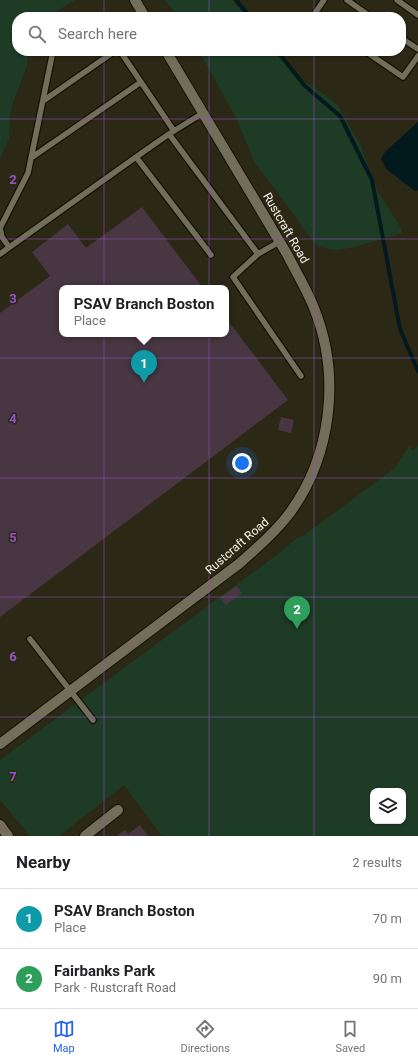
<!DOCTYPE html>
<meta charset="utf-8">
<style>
body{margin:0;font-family:Roboto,sans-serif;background:#f6f6f6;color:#202124}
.controls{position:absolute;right:12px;bottom:12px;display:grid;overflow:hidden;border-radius:8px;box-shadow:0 1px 3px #0004}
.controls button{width:36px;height:36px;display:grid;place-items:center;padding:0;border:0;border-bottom:1px solid #e0e0e0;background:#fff;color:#202124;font:20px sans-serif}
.you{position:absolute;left:242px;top:463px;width:14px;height:14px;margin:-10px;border:3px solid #fff;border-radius:50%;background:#1a73e8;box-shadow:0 0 0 6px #1a73e833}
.badge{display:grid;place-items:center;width:26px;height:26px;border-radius:50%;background:#2563eb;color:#fff;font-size:13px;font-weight:700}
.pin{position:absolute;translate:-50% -33px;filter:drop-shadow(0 1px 2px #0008)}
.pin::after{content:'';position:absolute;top:21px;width:14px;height:12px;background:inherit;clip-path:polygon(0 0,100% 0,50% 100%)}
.popup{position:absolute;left:59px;top:285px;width:170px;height:52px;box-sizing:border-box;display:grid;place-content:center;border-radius:8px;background:#fff;filter:drop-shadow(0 1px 3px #0005);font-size:13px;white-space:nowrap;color:#757577}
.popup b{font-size:15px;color:#202124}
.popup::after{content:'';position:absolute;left:50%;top:100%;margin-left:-8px;border:8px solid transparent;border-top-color:#fff}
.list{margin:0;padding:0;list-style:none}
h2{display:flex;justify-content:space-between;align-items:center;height:52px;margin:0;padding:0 16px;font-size:17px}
h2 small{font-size:13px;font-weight:400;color:#757577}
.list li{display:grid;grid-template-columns:26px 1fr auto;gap:12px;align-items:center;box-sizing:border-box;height:60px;padding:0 16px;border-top:1px solid #e0e0e0}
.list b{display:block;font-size:15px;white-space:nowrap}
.list p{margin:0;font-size:13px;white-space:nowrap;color:#757577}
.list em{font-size:13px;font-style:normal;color:#757577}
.icon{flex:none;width:22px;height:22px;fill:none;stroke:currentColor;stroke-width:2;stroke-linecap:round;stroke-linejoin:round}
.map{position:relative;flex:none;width:418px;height:836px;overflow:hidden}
.search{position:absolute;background:#fff;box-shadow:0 1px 3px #0004;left:12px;right:12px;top:12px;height:44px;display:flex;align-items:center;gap:10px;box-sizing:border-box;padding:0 14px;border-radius:16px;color:#757577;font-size:15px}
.sheet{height:172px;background:#fff}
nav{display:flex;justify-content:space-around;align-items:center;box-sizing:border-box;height:56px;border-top:1px solid #e0e0e0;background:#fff;font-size:11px;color:#757577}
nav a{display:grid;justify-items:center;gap:2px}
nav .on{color:#2563eb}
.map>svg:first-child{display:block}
.green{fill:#1e3b25;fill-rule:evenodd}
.water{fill:#021a1e}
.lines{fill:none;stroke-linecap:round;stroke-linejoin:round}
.stream{stroke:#021a1e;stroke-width:4}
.building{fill:#483742}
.service-casing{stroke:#141102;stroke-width:8}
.minor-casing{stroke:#141102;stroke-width:12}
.secondary-casing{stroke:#141102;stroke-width:12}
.service{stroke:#726e59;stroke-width:5.5}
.minor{stroke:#726e59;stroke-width:10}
.secondary{stroke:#726e59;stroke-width:10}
.grid{fill:none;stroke:#9454c7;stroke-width:1;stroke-opacity:0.55}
.labels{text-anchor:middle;stroke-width:3;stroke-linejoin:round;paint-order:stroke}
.street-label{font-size:12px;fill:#f6f4e8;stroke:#2c2816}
.grid-label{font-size:13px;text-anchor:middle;font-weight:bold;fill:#9454c7;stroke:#2c2816;stroke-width:3;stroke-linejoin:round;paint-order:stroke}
</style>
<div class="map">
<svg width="418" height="836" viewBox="0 0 418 836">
<rect width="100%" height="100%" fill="#2c2816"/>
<path class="green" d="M0,0H75L48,17H17V51H28L27,66L14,99L10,115L9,138L0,159Z
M165,0H232L247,17H179Z
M199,51H275L295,75L328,97L338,106L361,146L378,192L400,226L402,233L355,247L338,250L318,247L305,231L284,201L255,163L236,118Z
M418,445V836H162L124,785L59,836H30L0,800V760L278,554L297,538L303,536L395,468L409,446L413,451ZM373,791H403V821H373Z"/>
<path class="water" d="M418,122V190L415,191L386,169L381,159L385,152Z"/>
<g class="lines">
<path class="stream" d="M236,0L250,17
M277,51L305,86L340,116L372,180L400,329L418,371"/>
</g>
<path class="building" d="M142,207L203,288H62V334H226V318L288,400L0,617V313L50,276L32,252L68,224L86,248Z
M281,417L294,420L291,433L278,430Z
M236,586L242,593L226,605L220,598Z
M140,825L148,836H117L125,830L128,834Z"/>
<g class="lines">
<defs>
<path id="service" d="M347,0L371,17
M397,0L418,15
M314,17L313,16L324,0
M401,38L418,49
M120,51L174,131
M365,51L403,77L418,56
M43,101L115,51
M169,134L258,254
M136,157L211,255
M31,158L141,82
M279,242L258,254L233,277L301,376
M9,247L2,237L0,228L28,173L53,51
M0,254L136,157L169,134L203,113
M30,639L93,720"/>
<path id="minor" d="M0,825L8,836
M85,836L118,810"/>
<path id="secondary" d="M135,0L145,17
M0,744L240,563C258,547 275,532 289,514C332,456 341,375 314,308C307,290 296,272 287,254L166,51"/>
</defs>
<use href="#service" class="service-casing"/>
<use href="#minor" class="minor-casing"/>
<use href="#secondary" class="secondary-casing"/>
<use href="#service" class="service"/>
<use href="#minor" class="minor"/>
<use href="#secondary" class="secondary"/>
</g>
<path class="grid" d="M104,0V17M209,0V17M314,0V17M104,51V836M209,51V836M314,51V836M0,119H418M0,239H418M0,358H418M0,478H418M0,597H418M0,717H418"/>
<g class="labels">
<g class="street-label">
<text transform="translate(286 228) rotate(60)" y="4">Rustcraft Road</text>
<text transform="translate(237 546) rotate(-41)" y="4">Rustcraft Road</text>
</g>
</g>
<g class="grid-label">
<text x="13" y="184">2</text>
<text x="13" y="303">3</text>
<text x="13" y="423">4</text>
<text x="13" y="542">5</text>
<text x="13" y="661">6</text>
<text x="13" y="781">7</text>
</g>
</svg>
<div class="controls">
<button><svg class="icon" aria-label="layers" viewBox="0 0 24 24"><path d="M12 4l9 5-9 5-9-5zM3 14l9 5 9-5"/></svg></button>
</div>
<div class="you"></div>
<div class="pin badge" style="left:144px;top:383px;background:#0f9aa8">1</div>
<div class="popup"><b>PSAV Branch Boston</b>Place</div>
<div class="pin badge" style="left:297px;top:629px;background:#2e9e5b">2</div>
<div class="search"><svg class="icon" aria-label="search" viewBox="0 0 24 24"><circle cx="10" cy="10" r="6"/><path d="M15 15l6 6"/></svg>Search here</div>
</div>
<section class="sheet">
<h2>Nearby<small>2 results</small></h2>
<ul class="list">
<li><span class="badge" style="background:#0f9aa8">1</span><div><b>PSAV Branch Boston</b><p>Place</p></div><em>70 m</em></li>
<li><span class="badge" style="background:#2e9e5b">2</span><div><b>Fairbanks Park</b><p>Park · Rustcraft Road</p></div><em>90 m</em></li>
</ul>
</section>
<nav>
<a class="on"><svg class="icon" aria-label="map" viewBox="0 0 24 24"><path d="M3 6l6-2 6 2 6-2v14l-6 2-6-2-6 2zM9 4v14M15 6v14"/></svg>Map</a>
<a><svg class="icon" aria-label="directions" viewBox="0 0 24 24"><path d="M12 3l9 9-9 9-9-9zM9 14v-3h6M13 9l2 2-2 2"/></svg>Directions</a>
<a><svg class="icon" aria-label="saved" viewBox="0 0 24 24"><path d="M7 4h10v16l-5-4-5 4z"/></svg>Saved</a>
</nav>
